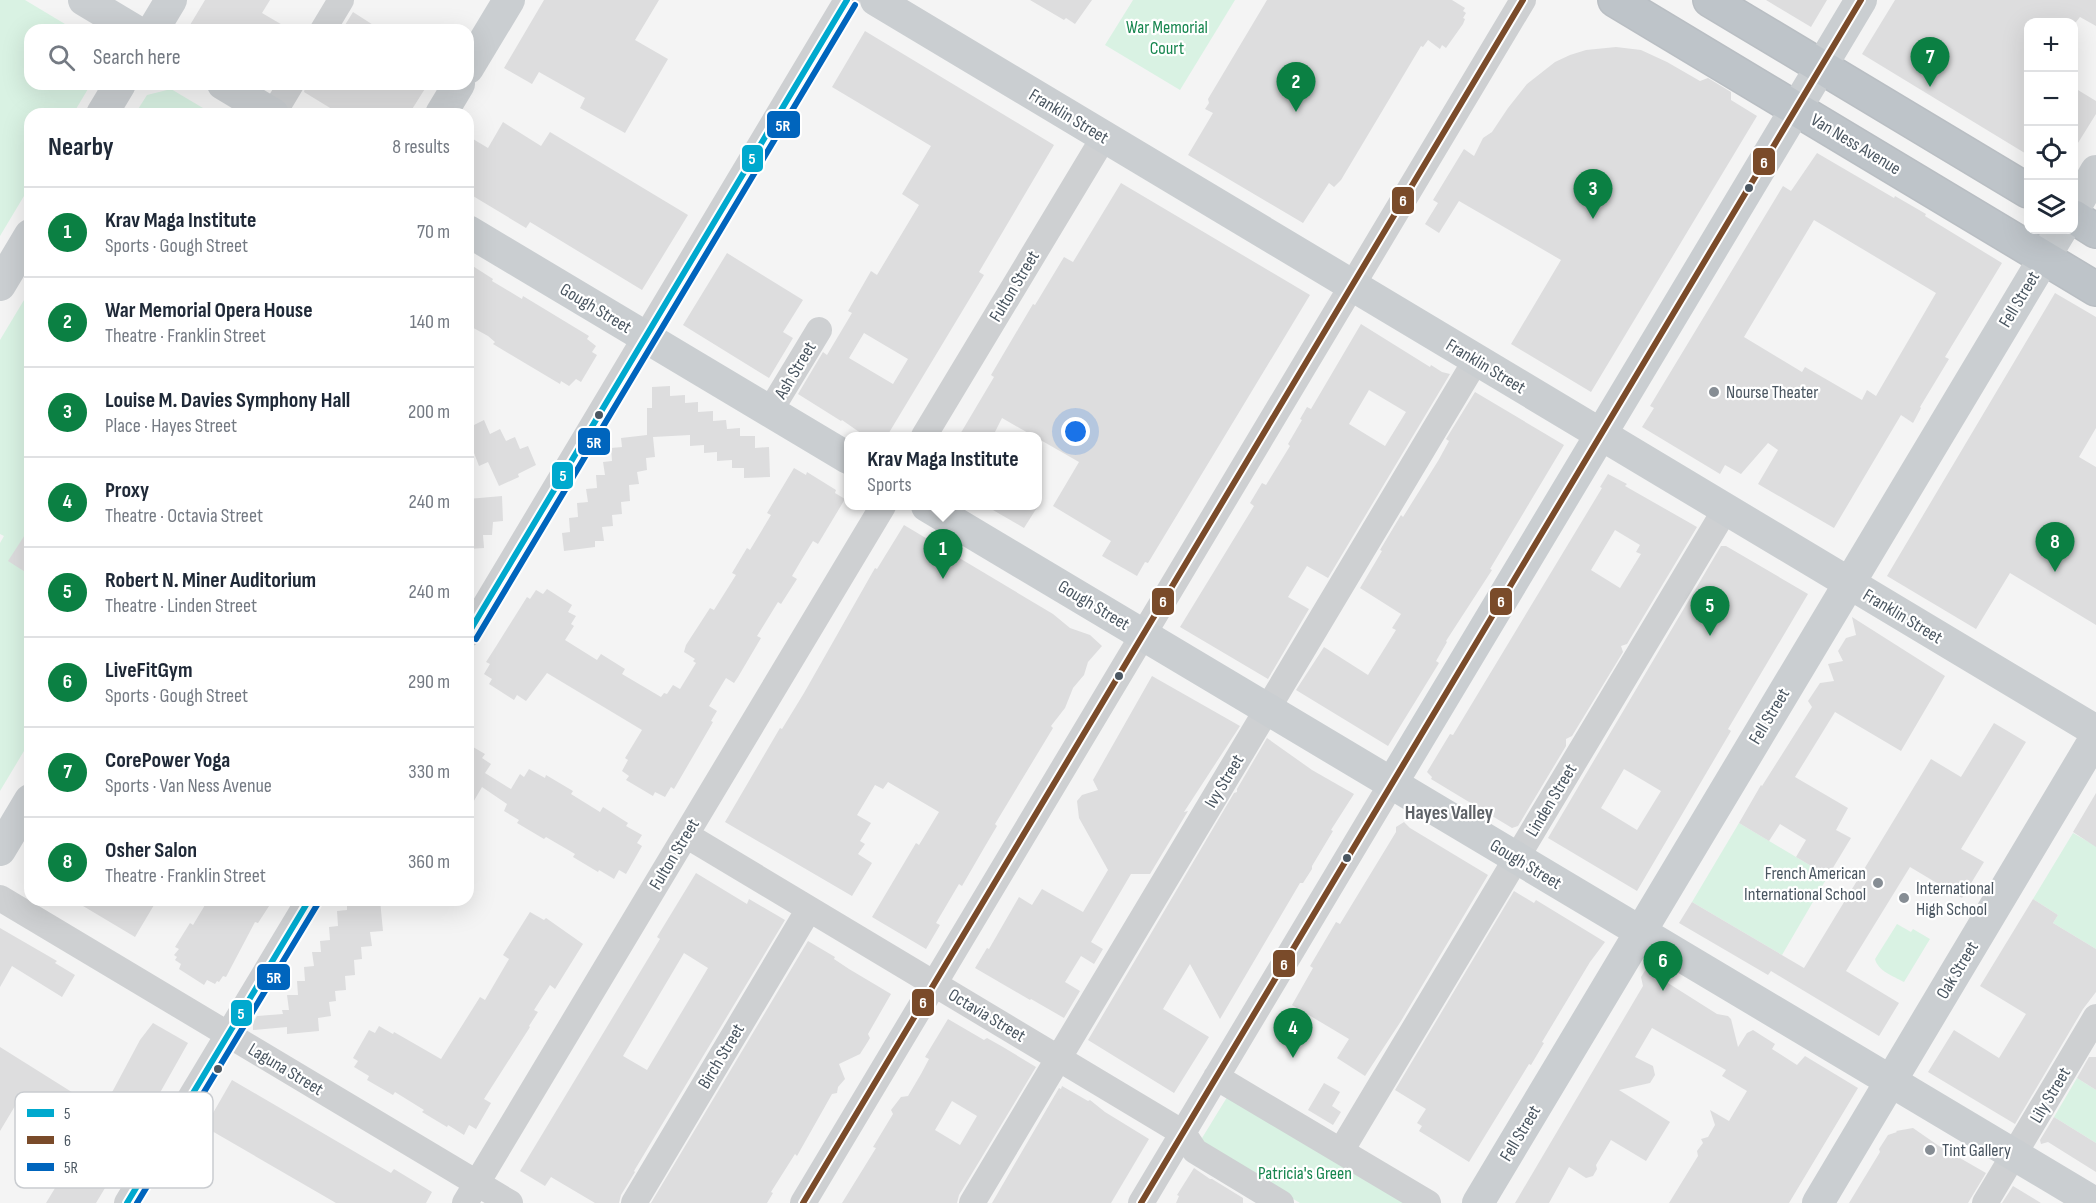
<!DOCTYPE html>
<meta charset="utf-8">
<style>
body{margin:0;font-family:"Sofia Sans Condensed",sans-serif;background:#f2f2f3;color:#1f2937}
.controls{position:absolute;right:18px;top:18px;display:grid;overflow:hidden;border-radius:12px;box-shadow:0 6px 24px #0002}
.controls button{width:54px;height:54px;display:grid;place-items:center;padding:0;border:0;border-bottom:2px solid #e0e1e3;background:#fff;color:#1f2937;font:30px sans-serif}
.you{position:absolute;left:1076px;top:432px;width:21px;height:21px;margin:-15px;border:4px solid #fff;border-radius:50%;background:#1a73e8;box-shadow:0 0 0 9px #1a73e833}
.badge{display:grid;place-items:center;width:39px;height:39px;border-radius:50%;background:#0b8043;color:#fff;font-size:20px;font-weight:700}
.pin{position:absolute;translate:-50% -50px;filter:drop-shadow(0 2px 3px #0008)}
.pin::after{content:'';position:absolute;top:32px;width:21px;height:18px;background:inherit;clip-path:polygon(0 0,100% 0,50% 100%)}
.popup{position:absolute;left:844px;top:432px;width:198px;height:78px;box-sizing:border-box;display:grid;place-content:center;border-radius:12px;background:#fff;filter:drop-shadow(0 2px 4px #0005);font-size:20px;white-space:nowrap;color:#747a83}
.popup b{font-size:22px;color:#1f2937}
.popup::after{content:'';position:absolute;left:50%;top:100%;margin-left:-12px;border:12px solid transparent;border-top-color:#fff}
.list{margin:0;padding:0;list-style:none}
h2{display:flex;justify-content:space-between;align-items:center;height:78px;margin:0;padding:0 24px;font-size:26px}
h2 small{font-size:20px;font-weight:400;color:#747a83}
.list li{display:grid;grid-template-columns:39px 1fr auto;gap:18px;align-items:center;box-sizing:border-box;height:90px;padding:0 24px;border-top:2px solid #e0e1e3}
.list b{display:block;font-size:22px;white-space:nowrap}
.list p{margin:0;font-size:20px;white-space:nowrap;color:#747a83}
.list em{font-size:20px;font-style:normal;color:#747a83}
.icon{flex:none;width:33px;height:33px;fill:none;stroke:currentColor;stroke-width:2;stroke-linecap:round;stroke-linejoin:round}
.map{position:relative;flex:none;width:2096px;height:1203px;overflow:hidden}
.search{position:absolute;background:#fff;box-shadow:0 6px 24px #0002;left:24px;top:24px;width:450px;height:66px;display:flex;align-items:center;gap:15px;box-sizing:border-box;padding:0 21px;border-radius:18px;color:#747a83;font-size:22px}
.panel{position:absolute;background:#fff;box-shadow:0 6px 24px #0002;left:24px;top:108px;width:450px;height:798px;border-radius:18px}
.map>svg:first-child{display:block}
.green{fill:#d9f2e3}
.building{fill:#ddddde;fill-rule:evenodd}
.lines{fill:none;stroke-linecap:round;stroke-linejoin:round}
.highway-casing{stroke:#b9bec3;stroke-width:36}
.minor{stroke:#ced0d2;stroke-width:26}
.major{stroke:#caced1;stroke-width:32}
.highway{stroke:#bec4c9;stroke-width:33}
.bus-1-casing{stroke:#fff;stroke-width:10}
.bus-2-casing{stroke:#fff;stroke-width:10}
.bus-3-casing{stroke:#fff;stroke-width:10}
.bus-1{stroke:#00a9ce;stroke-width:6}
.bus-2{stroke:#7a4b2a;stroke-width:6}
.bus-3{stroke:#0065bd;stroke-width:6}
.bus-dot{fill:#4a5661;stroke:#fff;stroke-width:2}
.poi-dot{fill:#868d94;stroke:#fff;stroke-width:2}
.labels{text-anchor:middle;stroke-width:4.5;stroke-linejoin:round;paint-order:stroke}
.park-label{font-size:18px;fill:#17864f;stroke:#fff}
.street-label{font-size:18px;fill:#4a5661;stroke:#fff}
.poi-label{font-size:18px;fill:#4a5661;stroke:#fff;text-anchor:start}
.neighbourhood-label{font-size:20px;font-weight:bold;fill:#5f6368;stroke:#fff}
.key{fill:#fff;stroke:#c9ccd0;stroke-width:1.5}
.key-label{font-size:16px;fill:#4a5661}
.line-badge{stroke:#fff;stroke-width:2}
.badge-label{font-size:16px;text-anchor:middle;font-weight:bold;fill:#fff}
</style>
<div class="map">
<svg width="2096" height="1203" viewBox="0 0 2096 1203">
<rect width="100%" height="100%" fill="#f4f4f4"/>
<path class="green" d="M0,0H25L75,30H30V84H91L73,114H30V186L0,236Z
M1133,0H1235L1180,90L1105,45Z
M171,89L213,114H135L147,95Z
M30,290V741L0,791V543L4,536L0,534V340Z
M1739,823L1828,876L1782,955L1692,902Z
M2073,833L2096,846V949L2053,923L2058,915L2033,899Z
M1897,924L1911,932L1913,929L1930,939L1904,982C1893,976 1878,971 1875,959Z
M2077,1078L2096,1090V1143L2054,1117Z
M1229,1094L1411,1203H1300L1199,1143Z"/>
<path class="building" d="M205,0H270L262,13L291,30H187Z
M544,0H659L635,40L668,59L625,133L580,108L585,98L539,72L532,84L504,68Z
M1030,0H1092L1075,24L1066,18L1064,20Z
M1267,0H1452L1465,8L1463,11L1466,13L1463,18L1465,19L1463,24L1446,48L1442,45L1440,49L1428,40L1423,47L1421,46L1341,180L1334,187L1329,183L1303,223L1188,155L1213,113L1205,109L1209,103L1208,99Z
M1766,0H1827L1811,27Z
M1895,0H2096V26L2080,17L2076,22H2028V155L1862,54Z
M353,12L381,30H342Z
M865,31L1054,145L979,272L984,275L887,436H865L842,420L841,421L798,394L823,352L827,355L852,313L848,311L871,271L877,275L919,205L902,194L931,146L832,87ZM864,333L908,359L893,384L849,358Z
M1616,47L1641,50L1667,62L1700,81L1708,78L1731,92V100L1757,116L1591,392L1511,344L1561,260L1459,201L1439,233L1425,224L1438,203L1433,200L1464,149L1474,156L1483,138L1492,132L1508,108L1527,84L1555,62L1570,55L1586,50Z
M306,84H428L409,114H340L304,92Z
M2073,87L2096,101V114L2073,151Z
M503,122L541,146L550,132L688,215L642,290L530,222L526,228L468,193V136L488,148Z
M1817,153L1894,198L1895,196L1926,214L1925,216L2002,263L1945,357L1949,359L1920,407L1921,408L1913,423L1901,415L1834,528L1758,484L1778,450L1768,443L1741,474L1725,465L1720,474L1642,427L1654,408L1650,406L1783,186L1791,191ZM1814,220L1936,293L1876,396L1867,390L1862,400L1805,367L1802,372L1744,337Z
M1121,183L1310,295L1148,563L1145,562L1137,576L1102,556L1111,541L1053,506L1079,462L1002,418L993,436H959L994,377L991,375L1033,304L1035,305L1064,257L1073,262Z
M727,253L803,300L783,332L793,338L769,378L683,325Z
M468,263L493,279L492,281L522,299L523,296L589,336L587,339L596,346L592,352L597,355L581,382L576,379L569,386L561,381L560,384L493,344L495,342L488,336L468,325Z
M2055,293L2096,317V428L2079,457L2096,467V625L2010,573L1976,629L1887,576Z
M1361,324L1430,367L1431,365L1442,372L1450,374L1328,578L1307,566L1288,597L1309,609L1268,679L1180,627L1254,506L1250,503L1262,483L1266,485L1290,446L1288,444L1302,420L1300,419L1307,407L1311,409ZM1369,390L1406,412L1385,446L1349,424Z
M670,386V396L685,395V403L698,402V412L713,411V421L726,420L727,429L740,428V436H755V448L769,447L770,477L744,478V468H732V460L717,461V452L704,453V445L690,446V435L653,437L655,457L646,458L647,470L637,472L639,484L629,485L630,501L621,502L622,514L612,515L613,526L602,527L604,541H595V547L564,551L562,533L570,532L569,518L578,517L577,503L588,502L586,489L597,488L596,475H605L603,462L612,461L611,448L622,447L621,438L647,435V408H652V387Z
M1475,392L1564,445L1490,569L1492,570L1446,641L1447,642L1436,661L1439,663L1388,746L1296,690L1324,647L1368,675L1396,630L1392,628L1401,614L1360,588L1382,551L1380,550L1401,515L1403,517L1438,461L1449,441L1446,439Z
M484,420L490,434L500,429L506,441L515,437L520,449L528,446L536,465L518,474L519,477L499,486L488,462L479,466L474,453L468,456V428Z
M794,468L806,475L807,472L836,490L835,493L845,499L818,544L813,541L802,559L792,576L797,579L781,604L778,602L757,636L761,638L738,677L734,683L726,678L709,706L717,711L711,721L713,722L674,789L671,787L665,797L655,792L653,796L626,780L629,776L622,771L628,760L625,758L642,730L547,673L526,701L517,695L514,700L489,684L492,679L484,674L490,664L486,662L495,648L527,597L530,599L536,590L543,594L547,589L572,605L568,612L576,616L571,624L574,626L565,640L597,660L601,654L625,669L622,674L661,697L664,693L667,694L673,685L680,689L696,663L693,661L695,659L684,652L686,645L710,608L714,610L736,575L732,573L747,548L750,550L771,515L767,513Z
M1608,474L1627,484L1625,486L1697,527L1627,644L1621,646L1623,652L1572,736L1566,739V746L1518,826L1512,828L1431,779L1432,777L1427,772L1450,734L1453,735L1602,488L1600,487ZM1615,530L1640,545L1636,552L1641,554L1620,588L1591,570Z
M502,496L503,521L493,522L492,535H483L484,548L468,549V499Z
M986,506H1038L1024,528Z
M904,525L1053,614L1070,628L1090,635L1102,646L1088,662L1084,675L1073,688L1065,708L1051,726L1053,728L995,824L997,826L984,848L962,886L959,884L936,923L940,925L926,949L872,917L916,843L919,845L939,812L888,782L883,789L875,785L857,815L871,823L860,841L865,844L858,854L872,863L852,896L725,822L780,728L782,729L804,693L875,568L877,569Z
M30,527V575L8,561Z
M1721,546H1726L1808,594L1728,729L1731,731L1637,891L1548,838ZM1624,769L1661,791L1637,830L1601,808Z
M1852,617L1945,676L1901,751L1835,712L1795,777L1848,808L1836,830L1851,838L1828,876L1796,857L1806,840L1780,824L1769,841L1739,823L1761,785L1762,786L1812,707L1808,701L1820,683L1834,681L1828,664L1843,661L1838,651L1846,638L1856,635Z
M1152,676L1240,726L1184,812L1188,811L1150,874H1131L1091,942L1103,949L1094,964L1081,956L1065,982L1080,991L1064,1018L1031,999L1030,1000L975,968L987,948L989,949L1019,897L1032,905L1042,889L1083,912L1108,870L1079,818L1077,801L1082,795L1098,790L1093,780Z
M1994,723L2026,742L1961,849L1984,862L1962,898L1910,867L1846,971L1899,1003L1879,1036L1771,971L1768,975L1679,923L1692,902L1804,968L1931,759L1961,777Z
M1267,738L1312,770L1354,794L1331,830L1333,831L1312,866V869L1303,883H1300L1220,1019L1190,964L1173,992L1163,1009L1209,1037L1174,1093L1088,1040L1234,793L1237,792V789Z
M468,744L485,754L482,758L491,764L485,773L511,789L520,774L524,777L529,769L545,778L546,775L573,791L571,794L600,812L603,807L628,823L626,826L642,835L637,843L642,846L626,874L619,870L614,879L599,870L598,872L573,857L575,854L546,837L544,839L517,823L519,820L504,811L507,804L482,787L468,811Z
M2096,793V847L2073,832Z
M1404,822L1410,828L1488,875L1401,1021L1365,1076L1337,1058L1349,1039L1292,1005L1313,968L1310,966L1336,922L1340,924L1396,832V827Z
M696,873L747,904L749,899L785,920L634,1171L635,1172L621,1195L619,1203H595L551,1177L545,1186L520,1171L660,939L657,937ZM684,953L708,968L647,1070L623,1056Z
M1514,891L1534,903L1536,900L1605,942L1590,962L1542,1042L1544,1043L1531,1065L1529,1064L1469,1162L1419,1131L1422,1126L1417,1123L1426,1109L1395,1090Z
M2033,899L2058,915L2053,923L2096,949V992L2083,1009L2015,1124L1928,1072L1954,1030L1999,1058L2026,1014L1980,986Z
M73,900H157L135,937Z
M208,900H273L258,923L255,922L226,977L223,976L219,982L217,981L215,984L207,980L204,985L179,969L181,964L175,960L177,957L174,955L179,949L175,947L190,923L193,925Z
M380,900L383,931L370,932L372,946L361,947L362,959L354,960L355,975L345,976L346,990L335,991L336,1001L329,1002L331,1016L318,1018L319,1031L287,1034V1027L253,1030V1023L257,1016L283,1014L282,1010H289L287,995H298L297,981H305L304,967L314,966L312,952H321L320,941L330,940L329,927L338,926L337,911L347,910V901Z
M530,912L544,920L546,918L583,944L555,989L550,985L534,1010L538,1012L529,1026L530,1027L484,1099L491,1103L476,1129L469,1125L464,1135L448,1125L447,1127L422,1112L424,1110L395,1092L393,1095L367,1080L369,1076L354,1067L358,1061L353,1058L369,1030L375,1033L379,1026L393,1034L394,1032L441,1059L480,997L485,1000L509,959L503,955Z
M0,928L57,961L55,963L75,975L62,997L12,966L0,987Z
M808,941L835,957L834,959L849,969L891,994L868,1034L870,1038L867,1043L860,1054L839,1064L845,1079L838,1087L837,1093L832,1094L797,1156L795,1154L771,1192L773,1193L767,1203H651Z
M1646,969H1653L1659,974L1660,978L1717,1014L1728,1016L1731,1019L1738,1047L1747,1033L1753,1030L1775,1044L1772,1049L1797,1065L1805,1056L1858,1088L1789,1203H1669L1698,1156L1697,1151L1703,1143L1701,1139L1708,1137L1715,1125L1710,1110L1729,1121L1747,1091L1722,1076L1726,1070L1652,1028L1635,1057L1653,1066L1655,1075L1650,1083L1619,1090L1670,1122L1646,1161L1611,1140L1596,1165L1597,1169L1593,1176L1586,1178L1569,1167L1549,1203H1515L1643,986L1641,977Z
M948,1019L984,1040L987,1038L1003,1047L1036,1067L959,1195L957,1203H842L876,1148L873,1147L893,1114L891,1110L901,1097L908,1096L921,1074L929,1059L925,1057ZM952,1101L977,1116L960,1145L935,1130Z
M153,1023L188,1043L126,1153L96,1203H46L81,1145L15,1106L0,1131V1047L102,1111L140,1040Z
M2089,1057H2096V1090L2077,1078Z
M232,1080L391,1173L394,1169L432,1192L426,1203H336L205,1127Z
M1324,1083L1340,1092L1332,1106L1341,1112L1333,1125L1308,1110Z
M1062,1086L1088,1101L1090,1100L1105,1112L1149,1139L1111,1203H992L1059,1088L1061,1089Z
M2054,1117L2096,1143V1172L2048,1142L2041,1144L2040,1140Z
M1913,1128L1939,1146L1986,1173L1968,1203H1849L1880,1152L1879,1149L1888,1135L1897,1132L1896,1131Z
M1194,1168L1210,1179H1212L1243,1198V1203H1176L1179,1196L1177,1195Z
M2013,1186L2041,1203H2002Z"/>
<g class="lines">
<defs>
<path id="highway" d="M1615,0L2096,289
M1710,0L2028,191
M2074,217L2096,231"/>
</defs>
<use href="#highway" class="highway-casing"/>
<path class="minor" d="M323,30L341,0
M273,114L291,84
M770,411L819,330
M924,436L1104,137
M468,634L847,0
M686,835L1183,1133L1195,1151L1281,1203
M0,898L510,1203
M1216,1077L1428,1203
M1341,1151L1725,510
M127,1203L309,900
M465,1203L883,506
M634,1203L809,909
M803,1203L1523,0
M972,1203L1476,360
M1141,1203L1392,783
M1985,1203L2096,1017"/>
<path class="major" d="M84,0L134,30
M876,0L2096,731
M153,30L171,0
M468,68L509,0
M223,84L273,114
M102,114L120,84
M441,114L459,84
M2074,209L2096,171
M468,231L848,458
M0,285L30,235
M927,506L2095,1203
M1392,783L1861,0
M0,850L30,800
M1478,1203L2061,230
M1818,1203L2096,737"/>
<use href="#highway" class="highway"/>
<defs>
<path id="bus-1" d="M468,634L847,0
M127,1203L309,900"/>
<path id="bus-2" d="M803,1203L1523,0
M1141,1203L1861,0"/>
<path id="bus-3" d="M476,639L855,5
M137,1203L317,905"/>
</defs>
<use href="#bus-1" class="bus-1-casing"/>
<use href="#bus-2" class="bus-2-casing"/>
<use href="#bus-3" class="bus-3-casing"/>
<use href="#bus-1" class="bus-1"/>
<use href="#bus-2" class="bus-2"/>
<use href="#bus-3" class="bus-3"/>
</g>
<g class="bus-dot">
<circle cx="1749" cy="188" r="5"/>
<circle cx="599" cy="415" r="5"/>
<circle cx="1119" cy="676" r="5"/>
<circle cx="1347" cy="858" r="5"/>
<circle cx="218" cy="1069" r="5"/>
</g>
<g class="poi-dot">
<circle cx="1714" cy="392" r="6"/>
<circle cx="1878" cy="883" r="6"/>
<circle cx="1904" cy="898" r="6"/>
<circle cx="1930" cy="1150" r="6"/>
</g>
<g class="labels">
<g class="park-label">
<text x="1167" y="33">War Memorial<tspan x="1167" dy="21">Court</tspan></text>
<text x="1305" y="1179">Patricia's Green</text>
</g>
<g class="street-label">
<text transform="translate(1069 116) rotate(31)" y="6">Franklin Street</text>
<text transform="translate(1856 144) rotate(31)" y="6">Van Ness Avenue</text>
<text transform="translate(1014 286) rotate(-59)" y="6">Fulton Street</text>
<text transform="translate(2019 299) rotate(-59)" y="6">Fell Street</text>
<text transform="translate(596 308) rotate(31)" y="6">Gough Street</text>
<text transform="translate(1486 366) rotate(31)" y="6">Franklin Street</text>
<text transform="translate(795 370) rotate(-59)" y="6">Ash Street</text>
<text transform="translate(1094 605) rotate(31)" y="6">Gough Street</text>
<text transform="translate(1903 616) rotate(31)" y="6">Franklin Street</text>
<text transform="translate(1769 716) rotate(-59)" y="6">Fell Street</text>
<text transform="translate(1224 781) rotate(-59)" y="6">Ivy Street</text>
<text transform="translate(1551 800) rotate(-59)" y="6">Linden Street</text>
<text transform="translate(674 854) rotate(-59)" y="6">Fulton Street</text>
<text transform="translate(1526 864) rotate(31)" y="6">Gough Street</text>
<text transform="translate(1957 970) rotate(-59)" y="6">Oak Street</text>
<text transform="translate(987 1015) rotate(31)" y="6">Octavia Street</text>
<text transform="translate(721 1056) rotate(-59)" y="6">Birch Street</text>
<text transform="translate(286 1069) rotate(31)" y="6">Laguna Street</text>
<text transform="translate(2050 1095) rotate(-59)" y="6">Lily Street</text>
<text transform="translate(1520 1133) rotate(-59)" y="6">Fell Street</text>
</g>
<g class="poi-label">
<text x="1726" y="398">Nourse Theater</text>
<text x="1866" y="879" text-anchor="end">French American<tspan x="1866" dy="21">International School</tspan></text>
<text x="1916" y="894">International<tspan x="1916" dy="21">High School</tspan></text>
<text x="1942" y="1156">Tint Gallery</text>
</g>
<g class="neighbourhood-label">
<text x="1449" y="819">Hayes Valley</text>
</g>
</g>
<rect x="15" y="1092" width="198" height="96" rx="9" class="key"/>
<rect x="27" y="1109" width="27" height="8" fill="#00a9ce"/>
<rect x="27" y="1136" width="27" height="8" fill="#7a4b2a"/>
<rect x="27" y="1163" width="27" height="8" fill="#0065bd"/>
<g class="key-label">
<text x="64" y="1119">5</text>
<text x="64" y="1146">6</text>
<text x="64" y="1173">5R</text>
</g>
<g class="line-badge">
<rect x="766" y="110" width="35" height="29" rx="6" fill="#0065bd"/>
<rect x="741" y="144" width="23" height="29" rx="6" fill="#00a9ce"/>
<rect x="1752" y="147" width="24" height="29" rx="6" fill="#7a4b2a"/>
<rect x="1391" y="186" width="24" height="29" rx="6" fill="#7a4b2a"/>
<rect x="577" y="427" width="34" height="29" rx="6" fill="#0065bd"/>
<rect x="551" y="461" width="23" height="29" rx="6" fill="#00a9ce"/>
<rect x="1151" y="587" width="24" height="29" rx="6" fill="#7a4b2a"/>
<rect x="1489" y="587" width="24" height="29" rx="6" fill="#7a4b2a"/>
<rect x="1272" y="949" width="24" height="29" rx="6" fill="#7a4b2a"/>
<rect x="256" y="963" width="35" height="28" rx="6" fill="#0065bd"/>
<rect x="911" y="988" width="24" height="29" rx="6" fill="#7a4b2a"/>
<rect x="230" y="999" width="23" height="28" rx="6" fill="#00a9ce"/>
</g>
<g class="badge-label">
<text x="783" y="131">5R</text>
<text x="752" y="164">5</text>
<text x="1764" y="168">6</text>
<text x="1403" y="206">6</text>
<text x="594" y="448">5R</text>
<text x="563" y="481">5</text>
<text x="1163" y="607">6</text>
<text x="1501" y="607">6</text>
<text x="1284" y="970">6</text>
<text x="274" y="983">5R</text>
<text x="923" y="1008">6</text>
<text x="241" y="1019">5</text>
</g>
</svg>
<div class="controls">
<button>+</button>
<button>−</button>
<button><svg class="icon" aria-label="locate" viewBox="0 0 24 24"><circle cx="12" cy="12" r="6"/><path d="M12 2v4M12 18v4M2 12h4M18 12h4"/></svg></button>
<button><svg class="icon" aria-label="layers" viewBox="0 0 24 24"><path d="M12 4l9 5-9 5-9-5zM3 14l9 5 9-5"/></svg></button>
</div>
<div class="you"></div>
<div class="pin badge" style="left:943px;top:579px">1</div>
<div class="popup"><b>Krav Maga Institute</b>Sports</div>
<div class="pin badge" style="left:1296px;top:112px">2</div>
<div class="pin badge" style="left:1593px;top:219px">3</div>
<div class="pin badge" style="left:1293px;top:1058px">4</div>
<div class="pin badge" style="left:1710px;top:636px">5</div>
<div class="pin badge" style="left:1663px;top:991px">6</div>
<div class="pin badge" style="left:1930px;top:87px">7</div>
<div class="pin badge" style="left:2055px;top:572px">8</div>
<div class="search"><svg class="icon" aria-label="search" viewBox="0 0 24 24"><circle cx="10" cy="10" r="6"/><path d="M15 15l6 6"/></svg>Search here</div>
<section class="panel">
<h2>Nearby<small>8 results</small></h2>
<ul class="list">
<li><span class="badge">1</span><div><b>Krav Maga Institute</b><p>Sports · Gough Street</p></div><em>70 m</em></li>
<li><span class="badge">2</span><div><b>War Memorial Opera House</b><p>Theatre · Franklin Street</p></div><em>140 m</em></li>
<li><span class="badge">3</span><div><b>Louise M. Davies Symphony Hall</b><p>Place · Hayes Street</p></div><em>200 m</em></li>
<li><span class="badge">4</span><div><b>Proxy</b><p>Theatre · Octavia Street</p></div><em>240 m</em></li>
<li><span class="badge">5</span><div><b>Robert N. Miner Auditorium</b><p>Theatre · Linden Street</p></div><em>240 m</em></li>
<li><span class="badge">6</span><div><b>LiveFitGym</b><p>Sports · Gough Street</p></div><em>290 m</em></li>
<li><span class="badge">7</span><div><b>CorePower Yoga</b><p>Sports · Van Ness Avenue</p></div><em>330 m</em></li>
<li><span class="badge">8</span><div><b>Osher Salon</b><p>Theatre · Franklin Street</p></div><em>360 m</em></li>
</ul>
</section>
</div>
